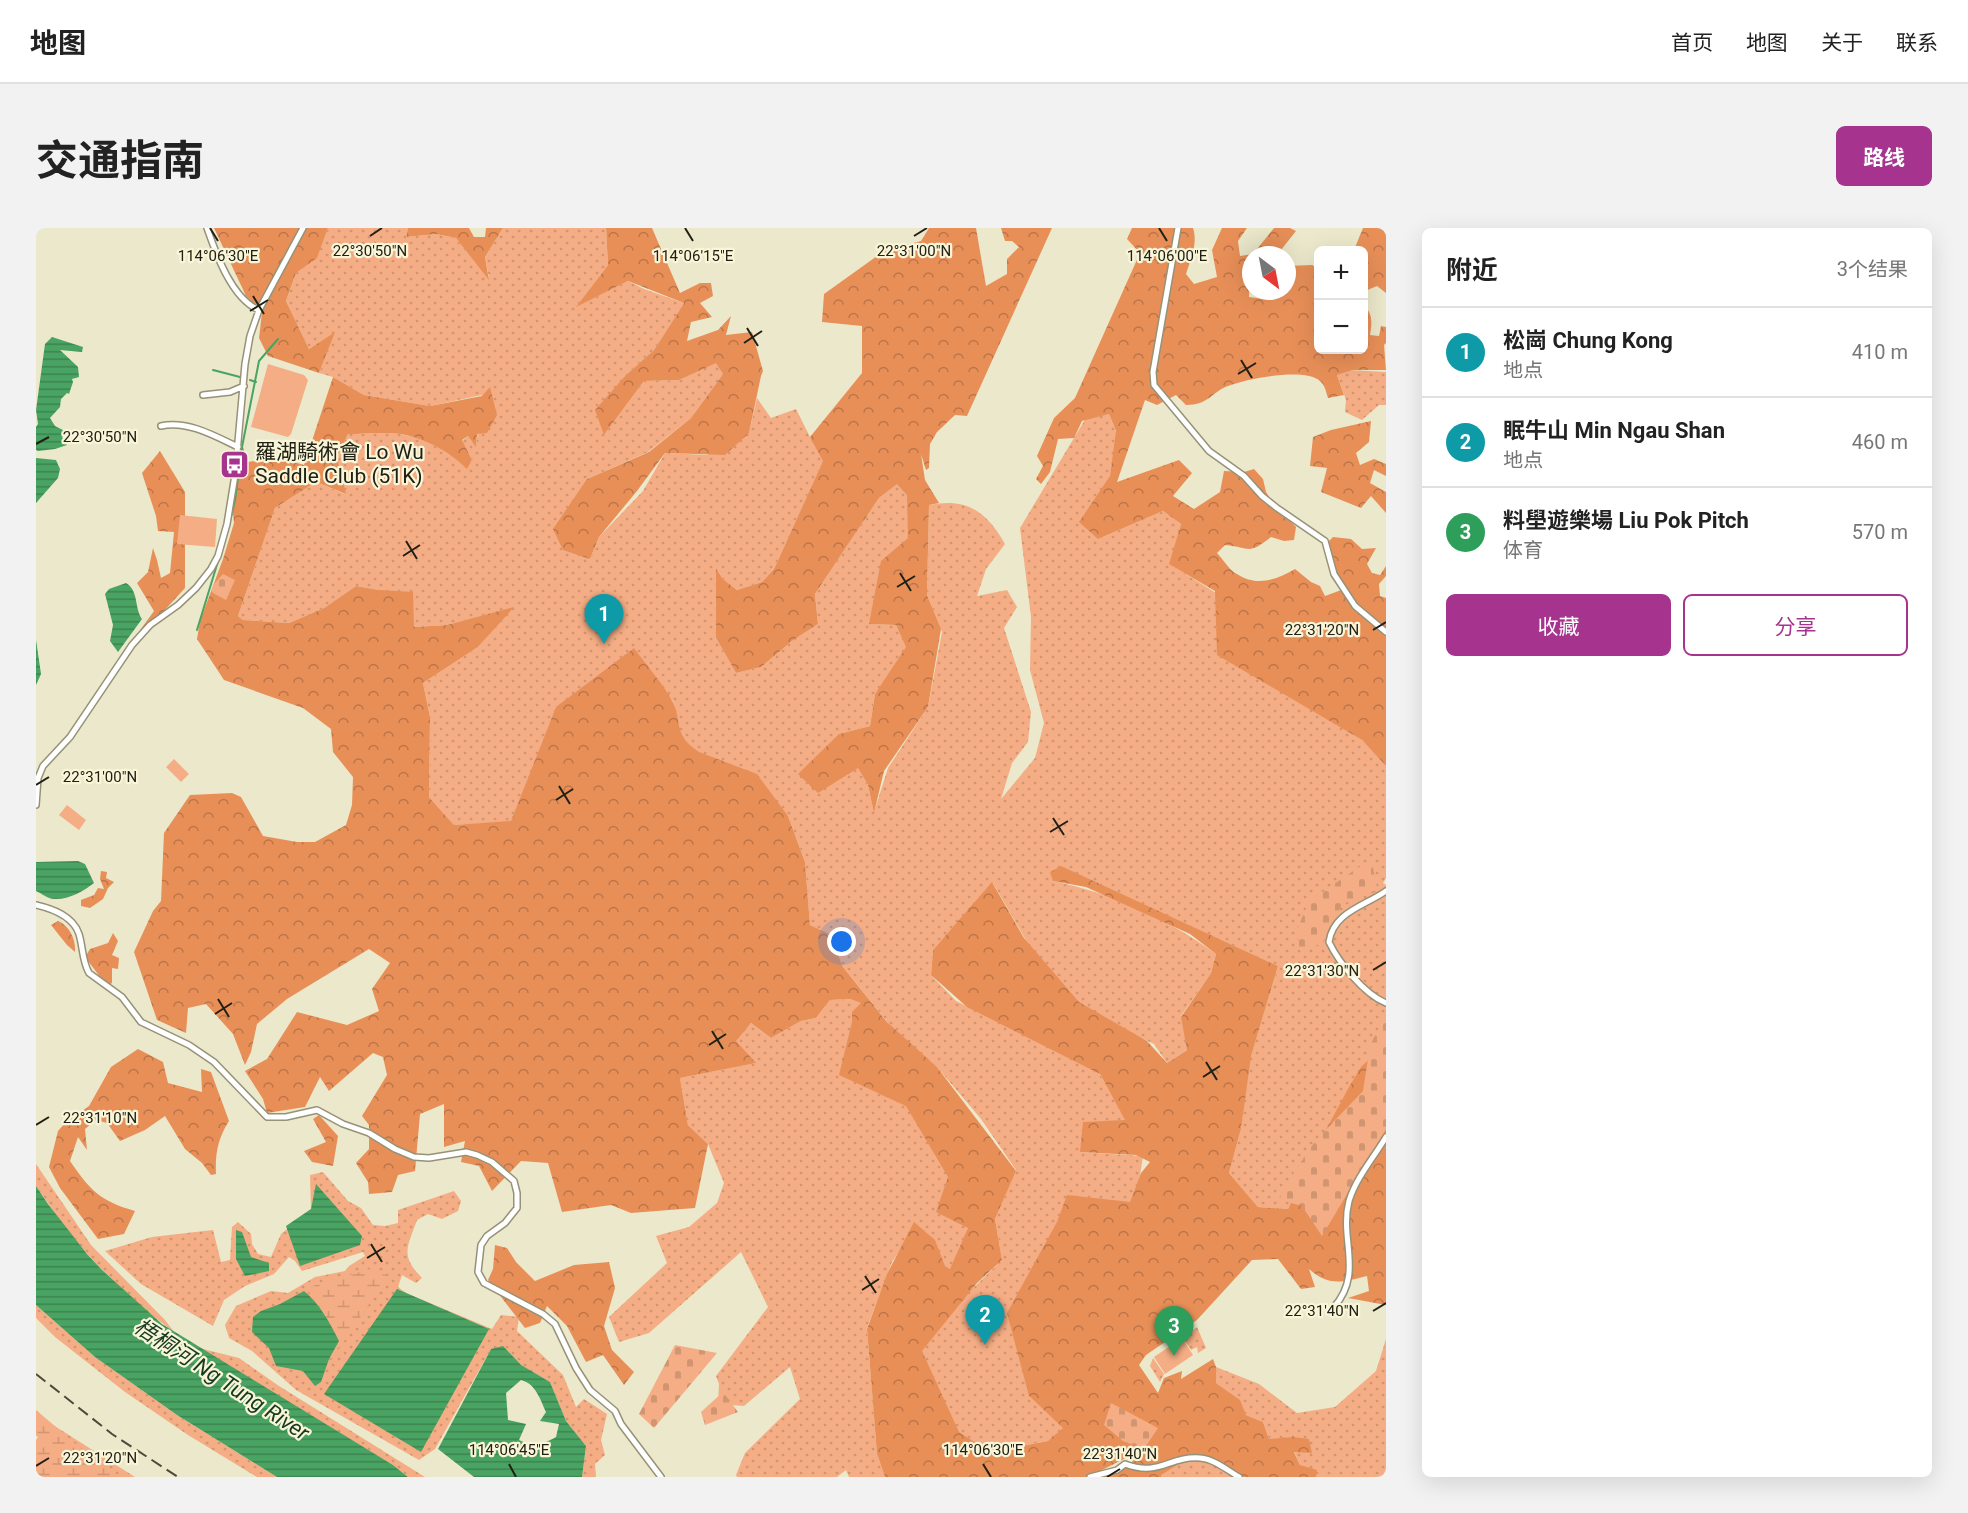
<!DOCTYPE html>
<html lang="zh">
<meta charset="utf-8">
<style>
body{margin:0;font-family:Roboto,"Noto Sans SC",sans-serif;background:#f2f2f2;color:#222}
.controls{position:absolute;right:18px;top:18px;display:grid;overflow:hidden;border-radius:9px;box-shadow:0 6px 24px #0002}
.controls button{width:54px;height:54px;display:grid;place-items:center;padding:0;border:0;border-bottom:2px solid #e0e0e0;background:#fff;color:#222;font:30px sans-serif}
.compass{position:absolute;left:1206px;top:18px;width:54px;height:54px;border-radius:50%;background:#fff;box-shadow:0 6px 24px #0002;rotate:148deg}
.you{position:absolute;left:806px;top:714px;width:21px;height:21px;margin:-15px;border:4px solid #fff;border-radius:50%;background:#1a73e8;box-shadow:0 0 0 9px #1a73e833}
.badge{display:grid;place-items:center;width:39px;height:39px;border-radius:50%;background:#a6348f;color:#fff;font-size:20px;font-weight:700}
.pin{position:absolute;translate:-50% -50px;filter:drop-shadow(0 2px 3px #0008)}
.pin::after{content:'';position:absolute;top:32px;width:21px;height:18px;background:inherit;clip-path:polygon(0 0,100% 0,50% 100%)}
.list{margin:0;padding:0;list-style:none}
h2{display:flex;justify-content:space-between;align-items:center;height:78px;margin:0;padding:0 24px;font-size:26px}
h2 small{font-size:20px;font-weight:400;color:#767676}
.list li{display:grid;grid-template-columns:39px 1fr auto;gap:18px;align-items:center;box-sizing:border-box;height:90px;padding:0 24px;border-top:2px solid #e0e0e0}
.list b{display:block;font-size:22px;white-space:nowrap}
.list p{margin:0;font-size:20px;white-space:nowrap;color:#767676}
.list em{font-size:20px;font-style:normal;color:#767676}
.actions{display:flex;gap:12px;padding:18px 24px}
.actions a{flex:1;padding:14px 0;border:2px solid #a6348f;border-radius:9px;text-align:center;font-size:21px;color:#a6348f}
.actions .main{background:#a6348f;color:#fff}
.map{position:relative;flex:none;width:1350px;height:1249px;overflow:hidden;border-radius:9px}
header{display:flex;align-items:center;gap:36px;box-sizing:border-box;height:84px;padding:0 30px;background:#fff;border-bottom:2px solid #e0e0e0}
header strong{font-size:28px}
nav{display:flex;gap:33px;margin-inline-start:auto;font-size:21px}
.intro{display:flex;align-items:center;justify-content:space-between;box-sizing:border-box;height:144px;padding:0 36px}
h1{margin:0;font-size:42px}
.button{padding:15px 27px;border-radius:9px;background:#a6348f;color:#fff;font-size:21px;font-weight:700}
main{display:flex;gap:36px;padding:0 36px}
aside{flex:1;background:#fff;border-radius:9px;box-shadow:0 6px 24px #0002}
.map>svg:first-child{display:block}
.grass{fill:url(#grass-dots)}
.forest{fill:url(#forest-crowns);fill-rule:evenodd}
.wetland{fill:url(#wetland-marsh)}
.cemetery{fill:url(#cemetery-stones)}
.pitch{fill:#f4ad84}
.water{fill:url(#water-rules);fill-rule:evenodd}
.lines{fill:none;stroke-linecap:round;stroke-linejoin:round}
.stream{stroke:#49a362;stroke-width:2}
.street-casing{stroke:#969278;stroke-width:8}
.street{stroke:#fff;stroke-width:5}
.rail{stroke:#4c4a3b;stroke-width:2;stroke-dasharray:12 6;stroke-linecap:butt}
.ticks{fill:none;stroke:#212015;stroke-width:2}
.labels{text-anchor:middle;stroke-width:4.5;stroke-linejoin:round;paint-order:stroke}
.poi-label{font-size:21px;fill:#212015;stroke:#f9f5d8;text-anchor:start}
.water-label{font-size:22px;font-style:italic;fill:#163b21;stroke:#f9f5d8}
.ticks-label{font-size:15px;text-anchor:middle;fill:#212015;stroke:#f9f5d8;stroke-width:4.5;stroke-linejoin:round;paint-order:stroke}
</style>
<header>
<strong>地图</strong>
<nav><a>首页</a><a>地图</a><a>关于</a><a>联系</a></nav>
</header>
<div class="intro"><h1>交通指南</h1><a class="button">路线</a></div>
<main>
<div class="map">
<svg width="1350" height="1249" viewBox="0 0 1350 1249">
<defs>
<pattern id="grass-dots" width="8" height="8" patternUnits="userSpaceOnUse" patternTransform="scale(1.5)"><rect width="8" height="8" fill="#f4ad84"/><path d="M2 2h.1M6 6h.1" fill="none" stroke="#d19571" stroke-width="1.8" stroke-linecap="round"/></pattern>
<pattern id="forest-crowns" width="20" height="18" patternUnits="userSpaceOnUse" patternTransform="scale(1.5)"><rect width="20" height="18" fill="#e88f58"/><path d="M2 6a3 3 0 1 1 6 0M12 15a3 3 0 1 1 6 0" fill="none" stroke="#bc7448"/></pattern>
<pattern id="wetland-marsh" width="20" height="14" patternUnits="userSpaceOnUse" patternTransform="scale(1.5)"><rect width="20" height="14" fill="#f4ad84"/><path d="M1 5h8M5 5V1M11 12h8M15 12V8" fill="none" stroke="#d19571"/></pattern>
<pattern id="cemetery-stones" width="16" height="16" patternUnits="userSpaceOnUse" patternTransform="scale(1.5)"><rect width="16" height="16" fill="#f4ad84"/><path d="M2 7V4a2 2 0 0 1 4 0v3zM10 15v-3a2 2 0 0 1 4 0v3z" fill="#d19571"/></pattern>
<pattern id="water-rules" width="6" height="5" patternUnits="userSpaceOnUse" patternTransform="scale(1.5)"><rect width="6" height="5" fill="#49a362"/><path d="M0 2.5h6" fill="none" stroke="#3c8450"/></pattern>
</defs>
<rect width="100%" height="100%" fill="#ece8cb"/>
<path class="grass" d="M292,0H372L370,9L400,6L420,10L453,50L449,29L467,0H570L572,37L541,78L592,53L608,61L648,75L618,122L591,146L568,207L608,153L643,152L680,134L687,146L655,190L612,224L551,251L554,331L563,309L607,263L629,225L671,227L713,205L721,170L735,190L760,181L774,209L789,229L738,341L726,354L701,362L687,351L681,341L680,410L700,445L725,439L756,413L782,396L779,366L843,270L864,253L872,268V310L834,396L860,397L872,422L839,466L834,498L803,506L832,557L838,584L852,540L892,479L906,404L891,367L893,277C931,269 951,284 969,316L950,341L941,368L971,362L981,379L968,400L995,484L992,514L976,535L965,571L999,530L1008,495L994,442L995,389L984,300L1050,190L1073,186L1081,206L1073,255L1062,311L1127,283L1145,296L1134,336L1180,365L1229,452L1326,512L1350,537V650L1347,655L1350,657V810L1278,924L1252,981L1222,979L1193,945L1205,901L1212,837L1242,738L1025,639L1017,653C1076,665 1132,691 1180,726L1175,745L1145,788L1155,819L1131,835L1118,816L1044,781L991,714L957,655L897,722L895,747L920,773L1061,841L1092,896L1044,924L1107,928L1100,974L993,1168L1028,1200L1017,1212L954,1224L917,1208L882,1126L932,1065L966,1032L959,991L980,942L945,891L901,839L857,801L807,739L794,706L774,697L769,634L752,588L655,519L644,506L636,472L520,480L475,594L418,597L393,569L394,489L387,455L442,419L476,380L411,397L378,399L343,362L320,358L288,380L253,395L207,392L202,388L239,280L280,254L309,266L301,229L312,206C330,206 352,203 369,207C392,211 414,225 431,240L436,232L426,213L432,208L440,218L446,167L394,178L328,167L297,149L283,145L298,105L273,121L250,73L260,45L281,29Z
M1313,142L1350,144V177H1343L1326,192L1309,184L1310,172L1301,147Z
M814,771L826,775L866,872L914,938L932,1000L921,1039L906,1044L878,1001L856,1034L831,1100L841,1226L849,1249H813L810,1242L801,1249H701L700,1247L709,1225L764,1171L754,1139L708,1178L682,1176L683,1156L680,1148L732,1079L705,1024L613,1105L583,1114L573,1089L631,1035L620,1008L653,999L681,975L688,955L672,916L652,897L644,850L719,835L699,813L715,795L735,810L765,793L780,790L794,772Z
M0,936L55,1017L129,1092L138,1104L113,1085L66,1042L35,1008L0,958Z
M287,944L312,973L325,980L337,997L349,998L362,995V982L418,963L425,973L422,983L406,991L392,986L381,992C371,1020 364,1027 386,1050L380,1055L366,1047L362,1059L370,1065L456,1101L465,1087L483,1089L481,1103L527,1147L540,1179L548,1171L571,1186L565,1212L569,1227L559,1236L560,1249H546L550,1218L530,1193L514,1154L455,1121L399,1221L383,1232L260,1162L216,1123L193,1110L189,1097L200,1078L235,1063L252,1065L279,1049L309,1043L313,1038L329,1028L327,1024L266,1043L259,1033L253,1029L238,1046L209,1058L188,1072L177,1098L105,1056L69,1023L116,1009L177,1002L185,1034L194,1032L196,999L202,994L215,1006L216,1016L222,1026L235,1029L245,1006L275,981L274,947Z
M0,1077L59,1129L141,1187L241,1249H221L152,1207L89,1164L19,1109L0,1090Z
M1161,1099L1170,1120L1162,1125L1161,1119L1155,1122L1147,1110Z
M1350,1111V1249H1278L1264,1237L1258,1223L1233,1211L1227,1194L1210,1187L1199,1169L1180,1155V1139L1223,1156L1261,1185L1299,1179L1340,1143Z
M163,1120L203,1130L243,1158L389,1249H372L357,1237Z
M1117,1130L1128,1146L1124,1154L1114,1138Z
M14,1195L99,1249H0V1213Z
M1163,1227L1204,1249H1125L1124,1244L1141,1233Z"/>
<path class="forest" d="M178,0H265L223,77L217,75L210,68Z
M270,0H292L281,30L260,45L250,73L273,121L299,104L283,145L232,128L223,110L226,84Z
M372,0H433L438,9H449L450,0H467L449,29L453,52L420,10L400,6L370,9Z
M570,0H616L644,65L664,55H675L677,68L664,75L676,89L655,94L651,113L682,102L695,88L690,107L716,104L727,143L725,148L713,205L689,227L629,225L601,263L563,309L554,331L527,322L517,301L551,251L613,224L655,190L687,146L680,135L643,152L608,153L568,207L559,182L591,146L618,122L648,75L592,53L540,79L572,37Z
M893,0H940L950,58L971,46V31L983,19L976,13H969L965,0H1016L931,188L919,187L901,204L894,216L893,240L890,242L885,226L889,252L903,275L893,277L891,367L905,401L892,479L848,543L838,585L832,557L822,540L782,565L762,546L803,506L834,498L839,466L870,419L860,397L833,396L845,333L872,310L871,267L861,256L843,270L779,366L782,396L756,413L725,439L700,445L680,410V340L687,351L701,362L726,354L738,341L787,233L774,209L826,145V98L786,94L788,66L848,23L885,13Z
M1096,0H1157C1162,15 1155,31 1150,46L1158,56L1181,49L1176,22L1186,0H1211L1202,13L1204,28L1217,26L1238,0H1254L1260,3L1241,27H1215L1213,69L1236,72L1240,63H1251V38L1276,37L1282,40V122H1328V77C1337,86 1336,95 1334,107L1343,108L1345,98L1350,99V115L1348,117L1350,142H1316L1301,147L1308,167L1292,170C1290,164 1289,157 1284,153C1268,139 1210,151 1192,158C1174,165 1173,177 1150,177L1140,167L1121,177L1109,172L1081,254L1143,232L1156,245L1137,268L1158,281L1184,264L1188,243L1208,244L1218,241L1227,251L1230,264L1239,278L1260,299L1258,312L1248,313L1235,309C1212,327 1216,320 1189,317L1181,325C1187,331 1193,342 1201,346C1221,359 1240,352 1259,341L1275,354L1284,358L1289,368L1308,361V356L1298,346L1290,316L1297,309L1315,311L1326,321L1340,320L1331,336L1336,345L1344,347L1350,338V348L1343,356L1344,368L1350,370V538L1326,512L1181,427L1179,363L1133,336L1145,296L1127,283L1062,311L1043,294L1074,248L1080,203L1073,186L1046,193L1038,210L1022,211L1014,244L1005,256L1000,251L1007,238L1001,228L1018,190L1039,170L1104,25L1091,11Z
M1327,0H1350V65L1341,58L1329,63L1328,66V22H1318Z
M297,149L328,167L394,178L446,168L454,159L461,187L451,205L441,206L440,219L432,208L426,212L436,232L431,241C415,225 392,212 370,207C352,203 330,206 312,206L301,229L310,266L280,254L239,280L202,388L207,392L253,395L288,380L320,358L343,362L377,364L378,399L411,397L478,379L442,419L387,455L394,489L393,569L418,597L475,593L520,479L598,420C610,437 625,453 635,471C648,494 635,505 663,524L721,546L752,588L769,634L774,697L794,706L807,739L851,794L901,839L980,943L959,991L966,1032L941,1055L886,1123L923,1204L954,1224L1012,1213L1027,1200L993,1168L971,1085L1021,994L1031,967L1094,974L1105,945L1114,934L1100,927L1044,924L1047,894L1089,892L1064,846L931,779L895,747L897,722L956,654L988,710L1043,774L1111,813L1131,835L1151,822L1145,789L1175,745L1180,726L1154,706L1050,659L1017,653L1014,644L1025,638L1242,738L1215,828L1205,901L1193,945L1222,979L1252,981L1278,924L1313,859L1325,839L1336,829L1350,810V1077L1312,1070L1333,1063L1331,1048C1308,1054 1293,1059 1273,1041L1279,1059L1265,1061L1242,1031L1216,1032L1161,1092L1110,1127L1103,1137L1122,1165L1128,1150L1146,1143L1145,1151L1177,1131L1180,1139V1155L1204,1172L1210,1187L1227,1194L1233,1211L1257,1209L1273,1211L1276,1225L1258,1224L1264,1237L1281,1242L1280,1249H1205L1177,1231H1151L1125,1247V1249H849L841,1226L831,1101L851,1046L878,994L899,1012L909,1038L914,1041L932,1000L900,984L912,949L870,878L803,847L816,794V784L825,775L814,771L794,772L780,790L765,793L735,810L715,795L700,813L720,835L644,850L652,897L672,916L659,980L595,985L575,977L526,984L512,935L485,933L456,963L443,938L425,934L429,913L408,919V876L384,886L379,943L362,947L356,964L333,966L332,954L320,935L333,921V897L326,888L351,847L347,829L337,825L293,863L284,849L269,879L231,885L227,871L209,843L231,831L261,784L311,797L343,783L336,761L354,735L333,721L251,771L221,796L215,824L209,837L197,806L170,776L152,780L150,805L121,792L98,724L117,683L125,673L128,605L154,567L196,565L205,569L227,608L261,614H279L310,597L316,577L317,549L297,524L295,501L267,480L188,452L161,411L164,393L187,331L198,295L196,277L205,235L226,232L242,234L244,230L268,237ZM1104,1223L1092,1239L1060,1246V1245Z
M1335,193L1333,214L1320,225L1324,237L1338,231L1350,236V248L1338,242L1334,255L1350,264V285L1335,268L1325,280L1285,264L1291,240L1274,238L1277,209L1295,202Z
M124,223L149,264V360L127,384L102,405L118,383L101,355L112,344L117,320L121,332L125,350L134,345L138,304L122,303L120,288L106,245Z
M65,643L71,644L70,650L78,654L72,660L67,671L54,680L45,678V672L58,667L62,660L68,661L64,651Z
M22,693C34,698 40,712 39,724L31,717L15,697Z
M77,705L82,713L76,727L83,730L82,741L76,740V755L71,758L49,729L54,721L72,715Z
M102,821L127,834L132,855L166,864L165,841L175,844L193,893C182,910 179,926 180,946L175,947L166,935L149,921L129,888L109,902L84,913L71,895L60,892L49,901L51,922L42,909L34,933C54,962 64,973 99,983L88,1006L62,1011L24,960L13,939L22,903L29,895L53,878L75,839Z
M283,887L302,908L297,938L276,934L268,923L290,914L277,891Z
M459,1017L471,1020L480,1034L499,1053L538,1037L573,1034L579,1060L568,1098L576,1122L598,1144L588,1157L567,1127L550,1134L531,1098L511,1078L504,1095L489,1100L452,1052L457,1041Z"/>
<path class="wetland" d="M334,1041L352,1048L288,1143L291,1129L282,1077L270,1060Z
M0,1182L61,1234L85,1249H0V1212L2,1209L0,1208Z"/>
<path class="cemetery" d="M187,346L199,352L190,372L175,364L177,357Z
M1335,631L1342,663L1306,676L1287,715L1264,723L1261,702L1273,673Z
M1350,785V901L1286,1008L1266,978L1244,972L1246,962L1280,912L1327,863L1334,818Z
M639,1117L681,1125L618,1200L603,1186Z
M687,1164L702,1184L669,1197L665,1184Z
M1075,1175L1122,1200L1108,1221L1087,1213L1068,1197Z"/>
<path class="pitch" d="M232,136L268,147L272,152L255,206L252,209L215,199Z
M144,287L181,291L179,319L141,316Z
M138,531L153,546L145,554L130,539Z
M31,577L50,592L43,602L23,587Z
M1146,1110L1157,1127L1129,1146L1118,1129Z"/>
<path class="water" d="M16,109L47,119L46,124L24,122L42,139L43,149L36,151L37,154L33,166L31,165L25,171L24,179L14,190L19,198L31,204L26,209L31,217L19,221L2,223L0,222V199L2,196L0,182L9,116Z
M0,230L20,232L24,241L22,250L0,275Z
M90,355C103,363 98,379 106,391L82,424L74,413L77,397L69,366L73,361Z
M0,412L5,446L0,457Z
M42,633L49,636L58,655C48,663 32,672 18,671C12,671 5,665 0,663V634Z
M280,956L326,1008L324,1017L264,1038L250,998L275,981Z
M0,958L12,976L51,1026L66,1042L126,1096L357,1237L372,1249H241L141,1187L59,1129L0,1077Z
M200,1002L206,1004L215,1029L233,1035V1043L209,1048L200,1031Z
M361,1061L453,1101L385,1224L288,1166Z
M268,1063C284,1076 294,1095 303,1113L293,1131L285,1154L279,1158L267,1143L240,1138L233,1120L216,1104L217,1089L225,1083L244,1076Z
M467,1118L485,1137L514,1154L530,1193L550,1218L546,1249H438L402,1221L455,1121ZM485,1152C500,1156 504,1171 510,1184L504,1193L523,1196L520,1209C506,1217 498,1219 483,1212L490,1196L472,1192L470,1165Z"/>
<g class="lines">
<path class="stream" d="M177,142L204,149
M214,152L220,154
M208,228L206,219L223,133L242,111
M194,293L199,272L206,219
M187,319L191,305
M161,402L183,330"/>
<defs>
<path id="street" d="M171,0C180,26 196,71 223,82
M1142,0L1117,144L1118,157L1173,223L1208,248L1226,268L1241,280L1289,313L1298,346L1319,378L1350,404
M167,167L194,164L208,158
M125,198C151,192 179,208 202,219
M0,577L2,550L7,538L34,509L96,417L114,397L142,377L160,360L175,341L182,328L191,296L199,247L209,136L214,108L223,82L267,0
M1350,663C1329,678 1297,684 1293,714C1303,735 1328,766 1350,775
M0,677C17,681 37,688 43,706C47,719 46,733 53,745L86,769L105,794L153,817L178,834L231,889H250L281,882L307,896L333,905L359,921L378,929L393,930L430,924L441,927L456,934L478,953L481,965V980L469,995L451,1008L445,1017L442,1044L448,1055L507,1086L519,1096L540,1140L554,1162L579,1183L585,1196L625,1249
M1298,1079C1328,1045 1303,1011 1313,973C1320,950 1338,929 1350,909
M1054,1249L1081,1242L1089,1236C1124,1249 1132,1228 1164,1230C1178,1231 1191,1242 1203,1249"/>
</defs>
<use href="#street" class="street-casing"/>
<use href="#street" class="street"/>
<path class="rail" d="M0,1146L76,1206L142,1249"/>
</g>
<path class="ticks" d="M174,0L182,13M649,0L657,13M1123,0L1131,13M334,8L346,0M878,8L891,0M217,68L228,86M214,83L232,72M711,100L722,118M708,115L726,103M1205,132L1216,150M1202,146L1220,135M0,216L13,209M370,313L381,331M367,328L384,317M864,345L875,363M861,359L879,348M1337,402L1350,394M0,557L13,549M523,558L534,576M520,572L537,561M1017,590L1028,607M1014,604L1032,593M1337,742L1350,734M182,771L193,789M179,786L196,775M676,803L687,821M673,817L690,806M1170,834L1181,852M1167,849L1184,838M0,897L13,889M335,1016L346,1034M331,1030L349,1019M829,1048L840,1065M826,1062L843,1051M1337,1083L1350,1075M473,1236L480,1249M947,1236L955,1249M0,1238L13,1230M1071,1249L1084,1241"/>
<defs>
<symbol id="bus-square" viewBox="-11 -11 22 22"><rect x="-9" y="-9" width="18" height="18" rx="4" fill="#a6348f" stroke="#f9f5d8"/><path d="M-5-6H5V4H4V6H2V4H-2V6H-4V4H-5ZM-3.5-4V0h7V-4ZM-3.5 1.2v1.5H-2V1.2ZM2 1.2v1.5H3.5V1.2Z" fill="#fff"/></symbol>
</defs>
<g fill-rule="evenodd">
<use href="#bus-square" x="182" y="220" width="33" height="33"/>
</g>
<g class="labels">
<g class="poi-label">
<text x="219" y="231">羅湖騎術會 Lo Wu<tspan x="219" dy="24">Saddle Club (51K)</tspan></text>
</g>
<g class="water-label">
<text transform="translate(186 1151) rotate(33)" y="8">梧桐河 Ng Tung River</text>
</g>
</g>
<g class="ticks-label">
<text x="878" y="28">22°31'00"N</text>
<text x="334" y="28">22°30'50"N</text>
<text x="1131" y="33">114°06'00"E</text>
<text x="182" y="33">114°06'30"E</text>
<text x="657" y="33">114°06'15"E</text>
<text x="64" y="214">22°30'50"N</text>
<text x="1286" y="407">22°31'20"N</text>
<text x="64" y="554">22°31'00"N</text>
<text x="1286" y="748">22°31'30"N</text>
<text x="64" y="895">22°31'10"N</text>
<text x="1286" y="1088">22°31'40"N</text>
<text x="473" y="1227">114°06'45"E</text>
<text x="947" y="1227">114°06'30"E</text>
<text x="1084" y="1231">22°31'40"N</text>
<text x="64" y="1235">22°31'20"N</text>
</g>
</svg>
<div class="controls">
<button>+</button>
<button>−</button>
</div>
<svg class="compass" viewBox="-18 -18 36 36"><path d="M0-13l5 13h-10z" fill="#e53935"/><path d="M0 13l5-13h-10z" fill="#767676"/></svg>
<div class="you"></div>
<div class="pin badge" style="left:568px;top:416px;background:#0f9aa8">1</div>
<div class="pin badge" style="left:949px;top:1117px;background:#0f9aa8">2</div>
<div class="pin badge" style="left:1138px;top:1128px;background:#2e9e5b">3</div>
</div>
<aside>
<h2>附近<small>3个结果</small></h2>
<ul class="list">
<li><span class="badge" style="background:#0f9aa8">1</span><div><b>松崗 Chung Kong</b><p>地点</p></div><em>410 m</em></li>
<li><span class="badge" style="background:#0f9aa8">2</span><div><b>眠牛山 Min Ngau Shan</b><p>地点</p></div><em>460 m</em></li>
<li><span class="badge" style="background:#2e9e5b">3</span><div><b>料壆遊樂場 Liu Pok Pitch</b><p>体育</p></div><em>570 m</em></li>
</ul>
<div class="actions"><a class="main">收藏</a><a>分享</a></div>
</aside>
</main>
